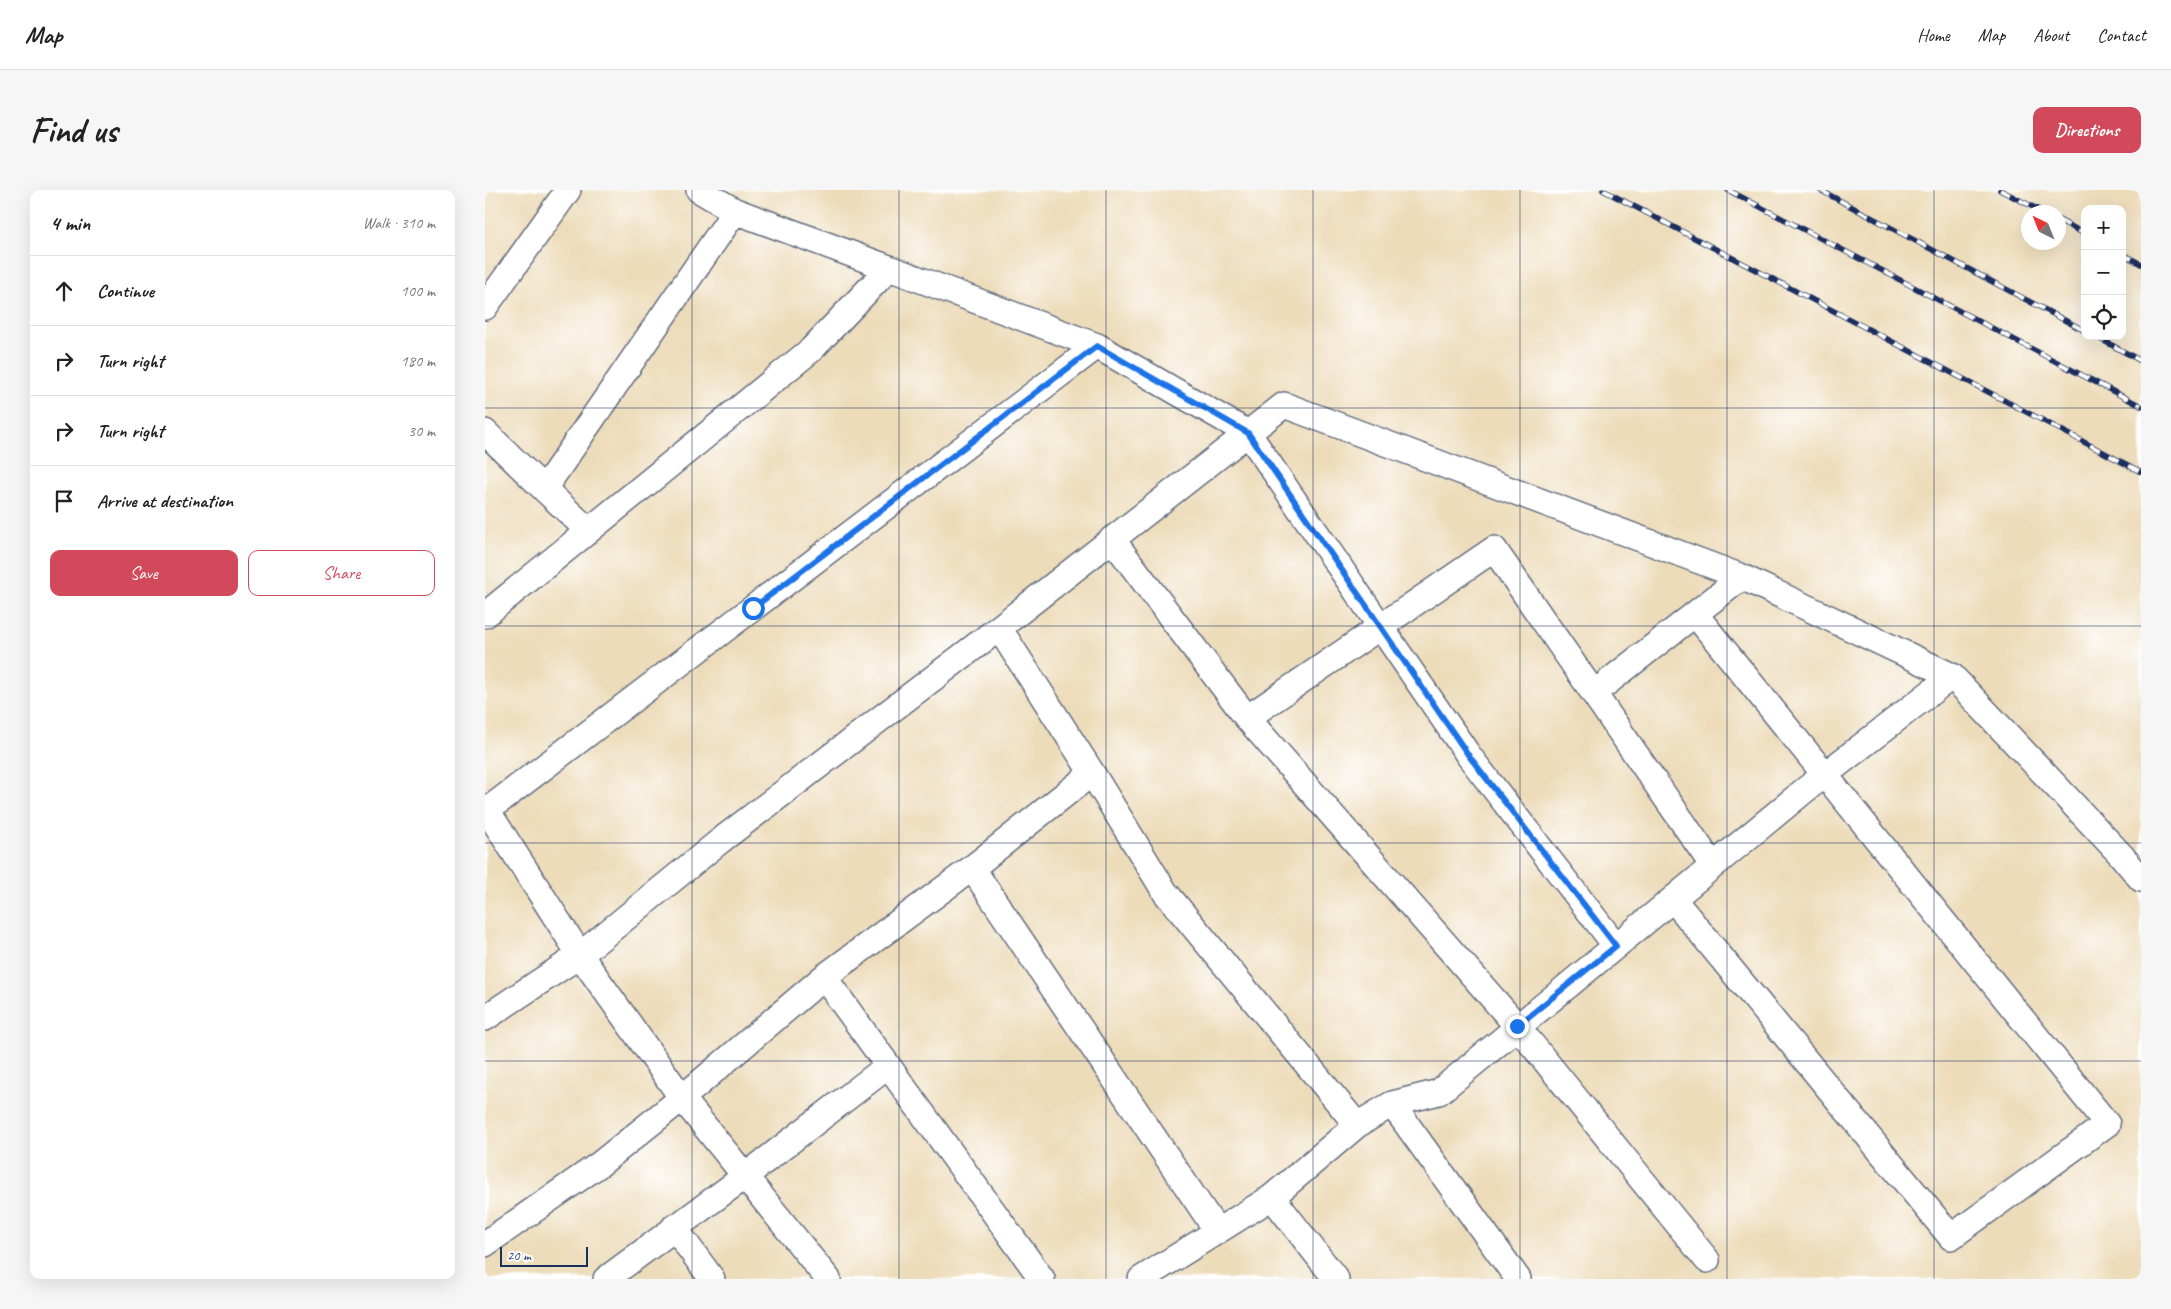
<!DOCTYPE html>
<meta charset="utf-8">
<style>
body{margin:0;font-family:Caveat,sans-serif;background:#f6f6f6;color:#222}
.controls{position:absolute;right:15px;top:15px;display:grid;overflow:hidden;border-radius:10px;box-shadow:0 5px 20px #0002}
.controls button{width:45px;height:45px;display:grid;place-items:center;padding:0;border:0;border-bottom:1px solid #e0e0e0;background:#fff;color:#222;font:25px sans-serif}
.compass{position:absolute;left:1536px;top:15px;width:45px;height:45px;border-radius:50%;background:#fff;box-shadow:0 5px 20px #0002;rotate:317deg}
.scale{position:absolute;left:15px;bottom:12px;width:88px;box-sizing:border-box;padding-left:5px;border:2px solid #1b2f5e;border-top:0;font-size:14px;line-height:18px;white-space:nowrap;color:#1b2f5e;-webkit-text-stroke:4px #fff;paint-order:stroke}
.stop{position:absolute;width:15px;height:15px;margin:-11px;border:4px solid #1a73e8;border-radius:50%;background:#fff}
.stop.end{background:#1a73e8;border-color:#fff;box-shadow:0 1px 5px #0008}
.list{margin:0;padding:0;list-style:none}
h2{display:flex;justify-content:space-between;align-items:center;height:65px;margin:0;padding:0 20px;font-size:21px}
h2 small{font-size:16px;font-weight:400;color:#767676}
.list li{display:grid;grid-template-columns:32px 1fr auto;gap:15px;align-items:center;box-sizing:border-box;height:70px;padding:0 20px;border-top:1px solid #e0e0e0}
.list b{display:block;font-size:19px;white-space:nowrap}
.list em{font-size:16px;font-style:normal;color:#767676}
.actions{display:flex;gap:10px;padding:15px 20px}
.actions a{flex:1;padding:11px 0;border:1px solid #d1495b;border-radius:10px;text-align:center;font-size:18px;color:#d1495b}
.actions .main{background:#d1495b;color:#fff}
.icon{flex:none;width:28px;height:28px;fill:none;stroke:currentColor;stroke-width:2;stroke-linecap:round;stroke-linejoin:round}
.map{position:relative;flex:none;width:1656px;height:1089px;overflow:hidden;border-radius:10px}
header{display:flex;align-items:center;gap:30px;box-sizing:border-box;height:70px;padding:0 25px;background:#fff;border-bottom:1px solid #e0e0e0}
header strong{font-size:24px}
nav{display:flex;gap:28px;margin-inline-start:auto;font-size:18px}
.intro{display:flex;align-items:center;justify-content:space-between;box-sizing:border-box;height:120px;padding:0 30px}
h1{margin:0;font-size:35px}
.button{padding:12px 22px;border-radius:10px;background:#d1495b;color:#fff;font-size:18px;font-weight:700}
main{display:flex;gap:30px;padding:0 30px}
aside{flex:1;background:#fff;border-radius:10px;box-shadow:0 5px 20px #0002}
.map>svg:first-child{display:block}
.lines{fill:none;stroke-linecap:round;stroke-linejoin:round}
.minor-casing{stroke:#646c7e;stroke-width:28}
.minor{stroke:#fff;stroke-width:25}
.rail-casing{stroke:#1b2f5e;stroke-width:5.5}
.rail{stroke:#fff;stroke-width:4;stroke-dasharray:11;stroke-linecap:butt}
.route{stroke:#1a73e8;stroke-width:6}
.grid{fill:none;stroke:#1b2f5e;stroke-width:1;stroke-opacity:0.55}
</style>
<header>
<strong>Map</strong>
<nav><a>Home</a><a>Map</a><a>About</a><a>Contact</a></nav>
</header>
<div class="intro"><h1>Find us</h1><a class="button">Directions</a></div>
<main>
<aside>
<h2>4 min<small>Walk · 310 m</small></h2>
<ul class="list">
<li><svg class="icon" aria-label="ahead" viewBox="0 0 24 24"><path d="M12 20V5M6 11l6-6 6 6"/></svg><div><b>Continue</b></div><em>100 m</em></li>
<li><svg class="icon" aria-label="right" viewBox="0 0 24 24"><path d="M7 20v-9h11M14 6l5 5-5 5"/></svg><div><b>Turn right</b></div><em>180 m</em></li>
<li><svg class="icon" aria-label="right" viewBox="0 0 24 24"><path d="M7 20v-9h11M14 6l5 5-5 5"/></svg><div><b>Turn right</b></div><em>30 m</em></li>
<li><svg class="icon" aria-label="arrive" viewBox="0 0 24 24"><path d="M6 21V4h12l-3 4 3 4H6"/></svg><div><b>Arrive at destination</b></div></li>
</ul>
<div class="actions"><a class="main">Save</a><a>Share</a></div>
</aside>
<div class="map">
<svg width="1656" height="1089" viewBox="0 0 1656 1089">
<rect width="100%" height="100%" fill="#fff"/>
<filter id="ink" filterUnits="userSpaceOnUse"><feTurbulence type="fractalNoise" baseFrequency=".02" numOctaves="2"/><feDisplacementMap in="SourceGraphic" scale="10" xChannelSelector="R" yChannelSelector="G"/><feConvolveMatrix kernelMatrix="1 2 1 2 8 2 1 2 1" color-interpolation-filters="sRGB"/></filter>
<filter id="wash" filterUnits="userSpaceOnUse"><feTurbulence type="fractalNoise" baseFrequency=".0096" numOctaves="4" result="noise"/><feDisplacementMap in="SourceGraphic" scale="20" xChannelSelector="R" yChannelSelector="G"/><feGaussianBlur stdDeviation="1.12" result="paint"/><feColorMatrix in="noise" values="0 0 0 0 0 0 0 0 0 0 0 0 0 0 0 0 0 1.4 0 .05"/><feComposite in="paint" operator="in"/></filter>
<g filter="url(#wash)">
<rect width="100%" height="100%" fill="#eddcba"/>
</g>
<g filter="url(#ink)">
<g class="lines">
<defs>
<path id="minor" d="M250,21L404,78
M0,117L83,0
M0,242L59,299
M103,340L59,299L250,21L214,0
M627,349L762,528L1032,836L1222,1070
M0,425L326,160L404,78L612,156
M514,438L607,583L680,702L872,935
M1109,503L1257,387
M762,528L1009,359L1228,676
M0,617L95,765L197,908L343,1089
M0,622L612,156L763,243L984,566L1131,756
M487,678L732,1041
M1188,709L1466,1047L1622,934L1210,424
M339,787L557,1089
M0,828L95,765L235,651L514,438L799,215L1257,387L1467,486
M907,914L1033,1089
M787,1007L851,1089
M189,1037L227,1089
M0,1054L115,974L197,908L339,787L487,678L607,583
M121,1089L259,987L403,876
M656,1089L787,1007L872,935L907,914L954,902L1320,600L1467,486L1636,665L1656,689"/>
</defs>
<use href="#minor" class="minor-casing"/>
<use href="#minor" class="minor"/>
<defs>
<path id="rail" d="M1118,0L1656,282
M1243,0L1656,216
M1335,0L1600,141
M1515,0L1558,22
M1574,30L1600,44
M1637,64L1656,74
M1610,146L1656,171"/>
</defs>
<use href="#rail" class="rail-casing"/>
<use href="#rail" class="rail"/>
</g>
</g>
<g class="lines" filter="url(#ink)">
<path class="route" d="M268,418L612,156L763,243L984,566L1131,756L1032,836"/>
</g>
<path class="grid" d="M207,0V1089M414,0V1089M621,0V1089M828,0V1089M1035,0V1089M1242,0V1089M1449,0V1089M0,218H1656M0,436H1656M0,653H1656M0,871H1656"/>
</svg>
<div class="controls">
<button>+</button>
<button>−</button>
<button><svg class="icon" aria-label="locate" viewBox="0 0 24 24"><circle cx="12" cy="12" r="6"/><path d="M12 2v4M12 18v4M2 12h4M18 12h4"/></svg></button>
</div>
<svg class="compass" viewBox="-18 -18 36 36"><path d="M0-13l5 13h-10z" fill="#e53935"/><path d="M0 13l5-13h-10z" fill="#767676"/></svg>
<div class="scale">20 m</div>
<div class="stop" style="left:268px;top:418px"></div>
<div class="stop end" style="left:1032px;top:836px"></div>
</div>
</main>
